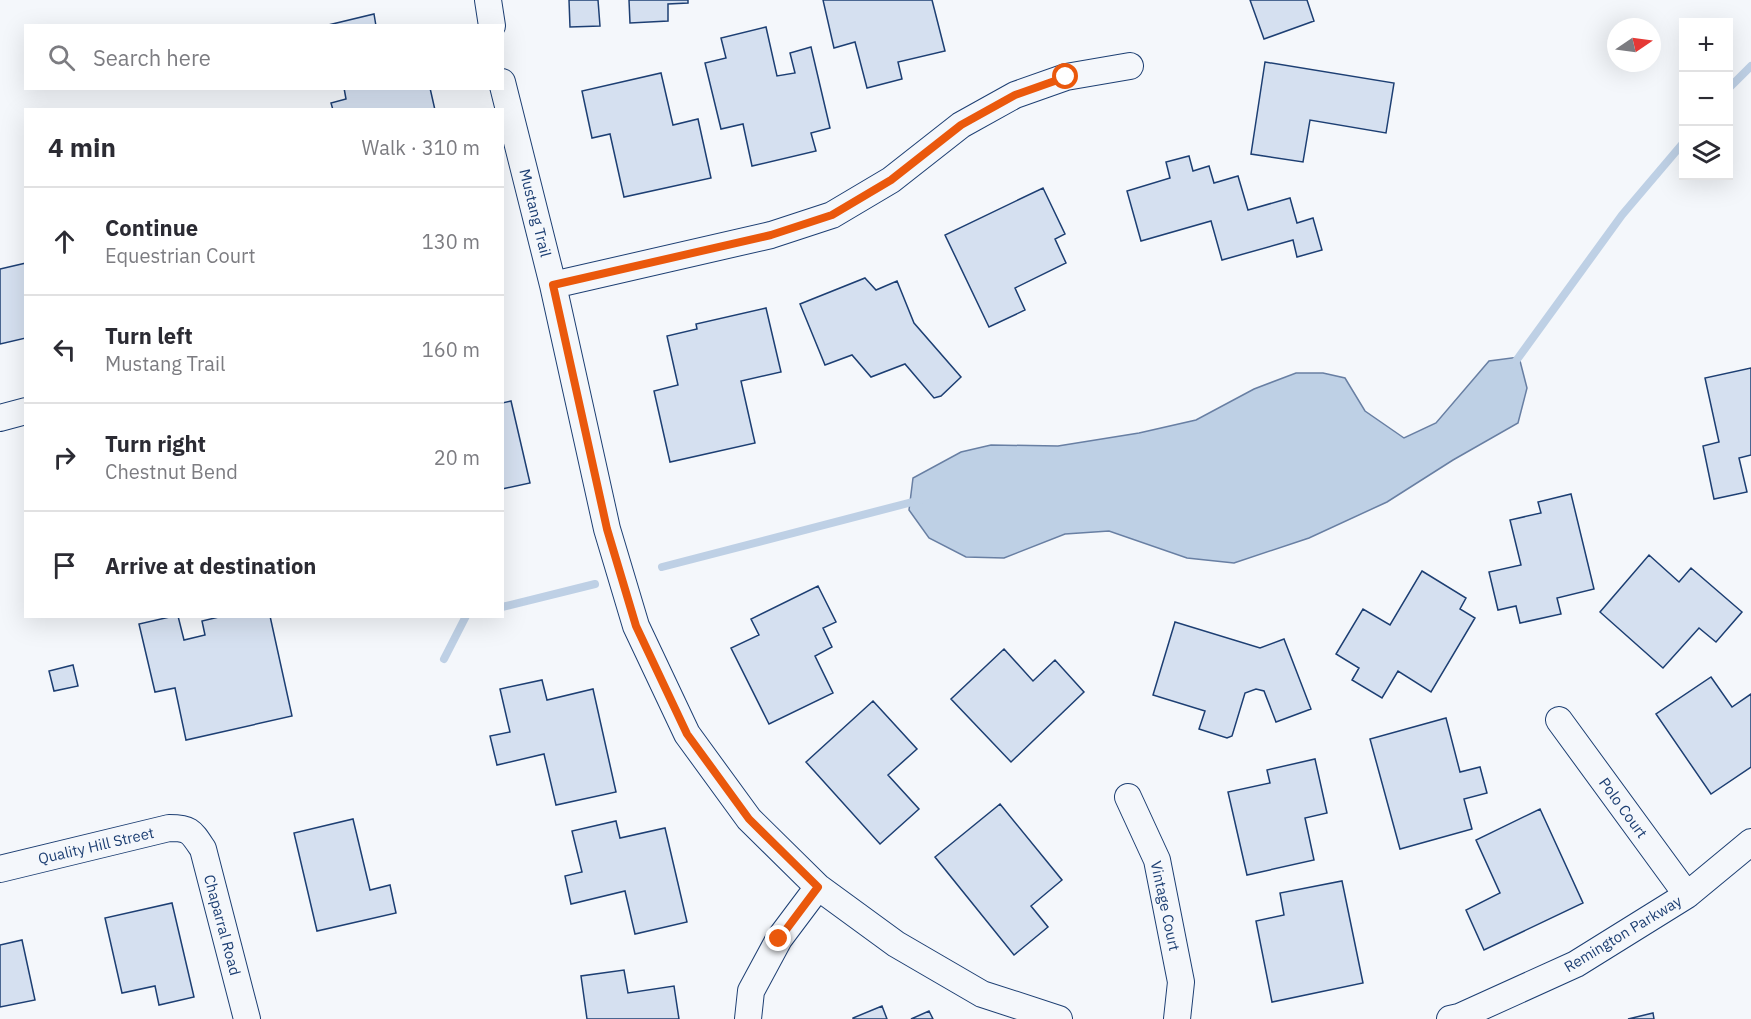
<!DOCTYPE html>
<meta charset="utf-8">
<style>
body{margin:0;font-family:"IBM Plex Sans",sans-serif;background:#f7f7f7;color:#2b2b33}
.controls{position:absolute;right:18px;top:18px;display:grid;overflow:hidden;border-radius:0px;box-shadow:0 6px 24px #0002}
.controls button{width:54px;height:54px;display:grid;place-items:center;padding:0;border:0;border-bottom:2px solid #e1e1e2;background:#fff;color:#2b2b33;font:30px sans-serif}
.compass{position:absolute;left:1607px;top:18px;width:54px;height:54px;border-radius:50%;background:#fff;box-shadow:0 6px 24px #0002;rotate:77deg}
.stop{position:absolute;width:18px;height:18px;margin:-14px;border:4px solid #ea580c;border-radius:50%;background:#fff}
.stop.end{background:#ea580c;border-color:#fff;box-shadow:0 2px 6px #0008}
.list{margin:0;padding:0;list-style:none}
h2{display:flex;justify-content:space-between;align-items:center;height:78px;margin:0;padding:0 24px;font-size:26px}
h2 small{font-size:20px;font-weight:400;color:#7c7c81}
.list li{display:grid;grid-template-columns:39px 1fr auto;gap:18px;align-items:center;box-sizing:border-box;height:108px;padding:0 24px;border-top:2px solid #e1e1e2}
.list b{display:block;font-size:22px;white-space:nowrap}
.list p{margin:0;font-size:20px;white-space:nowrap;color:#7c7c81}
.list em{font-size:20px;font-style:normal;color:#7c7c81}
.icon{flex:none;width:33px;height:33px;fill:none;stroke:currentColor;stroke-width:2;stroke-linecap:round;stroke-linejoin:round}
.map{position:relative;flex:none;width:1751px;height:1019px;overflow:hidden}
.search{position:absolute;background:#fff;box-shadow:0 6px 24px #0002;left:24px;top:24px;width:480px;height:66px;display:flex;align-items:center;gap:15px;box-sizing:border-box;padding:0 21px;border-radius:0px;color:#7c7c81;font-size:22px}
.panel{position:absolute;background:#fff;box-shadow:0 6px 24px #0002;left:24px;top:108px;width:480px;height:510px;border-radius:0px}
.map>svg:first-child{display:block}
.water{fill:#bed0e5;stroke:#687fa3;stroke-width:1.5}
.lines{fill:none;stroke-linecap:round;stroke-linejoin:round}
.stream{stroke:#bed0e5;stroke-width:8}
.building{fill:#d5e0f0;stroke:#1d3f73;stroke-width:1.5}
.street-casing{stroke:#1d3f73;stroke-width:28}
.street{stroke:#f4f7fb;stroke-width:26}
.route{stroke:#ea580c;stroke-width:8}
.labels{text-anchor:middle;stroke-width:4.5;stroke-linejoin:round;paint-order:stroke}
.street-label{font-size:15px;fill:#1d3f73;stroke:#f4f7fb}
</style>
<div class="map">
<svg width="1751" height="1019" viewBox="0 0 1751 1019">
<rect width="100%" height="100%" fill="#f4f7fb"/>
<path class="water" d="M1519,357L1527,388L1518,423L1453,460L1387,502L1309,538L1234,563L1187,558L1109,531L1065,534L1004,558L966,557L929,538L909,510L913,478L961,452L991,445L1058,446L1139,433L1196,420L1254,389L1296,373H1323L1345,378L1365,411L1404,438L1436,423L1489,361Z"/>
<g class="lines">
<path class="stream" d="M1728,89L1751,66
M1513,365L1622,215L1684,142
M662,567L920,500
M502,607L595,584
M444,659L466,616"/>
</g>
<path class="building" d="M569,0H598L600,26L570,27Z
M629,0H688V3L668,4V21L630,23Z
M823,0H932L945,51L898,62L902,79L867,88L855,42L834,48Z
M1250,0H1307L1314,21L1264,39Z
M374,14L376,26H324Z
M766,27L777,76L795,73L790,53L811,47L830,128L811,133L816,151L752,166L743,124L721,129L705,63L726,58L721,38Z
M1265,62L1394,83L1386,133L1310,120L1303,162L1251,154Z
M661,73L673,125L698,119L711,178L624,197L610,134L592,138L582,91Z
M344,88H430L435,110H333L331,103L346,99Z
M1189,156L1193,171L1209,166L1214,183L1238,176L1248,210L1290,198L1297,223L1313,218L1322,250L1297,257L1293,240L1222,260L1211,221L1141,241L1127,191L1170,178L1166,162Z
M1043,188L1065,234L1055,239L1066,263L1015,288L1025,310L989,327L945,235Z
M26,263V338L0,344V269Z
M865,278L876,290L897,281L914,323L961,377L941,396L934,398L905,364L871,377L852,355L825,365L800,304Z
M766,308L781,372L741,381L755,443L670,462L654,391L678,385L667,336L697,329L696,324Z
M1751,368V455L1739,458L1747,492L1714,499L1703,446L1719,442L1705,378Z
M511,401L530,483L502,489V403Z
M1571,494L1594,589L1557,598L1561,614L1520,623L1516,606L1498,610L1489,572L1521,565L1510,520L1541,513L1538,502Z
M1649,555L1679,582L1691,568L1742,612L1716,642L1699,628L1663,668L1600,612Z
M1422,571L1466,598L1460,609L1475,618L1431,692L1398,671L1382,698L1352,680L1359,668L1336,654L1363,609L1390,625Z
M818,586L836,622L823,628L832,647L815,656L833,693L769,724L731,648L759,635L751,619Z
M174,616H178L184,640L205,635L202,621L223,616H270L292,716L186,740L175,688L155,692L139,624Z
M1175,622L1260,648L1284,639L1311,709L1276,722L1264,691L1256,689L1245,693L1232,736L1227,738L1199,729L1205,711L1153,695Z
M1004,649L1033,681L1055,660L1084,692L1011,762L951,699Z
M73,665L78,686L54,691L49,671Z
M1711,677L1732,707L1751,694V767L1711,794L1656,714Z
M542,680L547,700L593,689L616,792L556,805L544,754L497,765L490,736L510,732L500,689Z
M873,701L917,749L888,775L919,809L880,844L806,762Z
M1446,718L1460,772L1480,767L1487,793L1464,799L1472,829L1400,849L1370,739Z
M1315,759L1327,813L1305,818L1314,860L1247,875L1228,792L1270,783L1267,770Z
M1000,804L1062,880L1031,906L1048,927L1014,955L935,857Z
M1540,809L1583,903L1484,950L1466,910L1500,893L1476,840Z
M353,819L370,890L390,885L396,913L317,931L294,833Z
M616,821L620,838L665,828L687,922L635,934L625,891L571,904L565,876L582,872L572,831Z
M1342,881L1363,983L1272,1002L1256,921L1284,915L1280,893Z
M172,903L194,997L159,1005L155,986L122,993L105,918Z
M22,940L35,1000L0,1007V945Z
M624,970L628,993L674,986L679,1019H587L581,976Z
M882,1006L887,1019H853V1018Z
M929,1011L933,1019H911Z
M1653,1013L1654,1019H1628Z"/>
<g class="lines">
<defs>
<path id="street" d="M488,0L492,26
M502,82L553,285L607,529L636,626L687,734L749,819L818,887L896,944L982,994L1059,1019
M553,285L771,235L832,215L891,180L961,125L1015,95L1066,77L1130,66
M0,418L26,411
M1559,720L1687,895
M1128,797L1157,860L1181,982L1177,1019
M0,869L169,828C190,828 191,831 203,849L247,1019
M748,1019L751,991L779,939L818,887
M1450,1019L1459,1017L1576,964L1687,895L1751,842"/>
</defs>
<use href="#street" class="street-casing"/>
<use href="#street" class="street"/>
</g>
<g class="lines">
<path class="route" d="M779,939L818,887L749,819L687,734L636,626L607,529L553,285L771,235L832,215L891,180L961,125L1015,95L1066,77"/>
</g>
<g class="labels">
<g class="street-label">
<text transform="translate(535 213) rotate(76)" y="5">Mustang Trail</text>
<text transform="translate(1623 808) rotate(54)" y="5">Polo Court</text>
<text transform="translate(96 846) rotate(-13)" y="5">Quality Hill Street</text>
<text transform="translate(1165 906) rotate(78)" y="5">Vintage Court</text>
<text transform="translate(222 925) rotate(75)" y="5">Chaparral Road</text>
<text transform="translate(1623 934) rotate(-31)" y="5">Remington Parkway</text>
</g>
</g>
</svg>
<div class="controls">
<button>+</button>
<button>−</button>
<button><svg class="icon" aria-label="layers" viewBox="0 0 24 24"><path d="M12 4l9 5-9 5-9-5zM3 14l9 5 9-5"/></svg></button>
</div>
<svg class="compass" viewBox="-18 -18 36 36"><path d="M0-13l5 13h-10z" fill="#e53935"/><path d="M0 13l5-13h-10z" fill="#7c7c81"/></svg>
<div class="stop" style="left:1066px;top:77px"></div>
<div class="stop end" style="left:779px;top:939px"></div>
<div class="search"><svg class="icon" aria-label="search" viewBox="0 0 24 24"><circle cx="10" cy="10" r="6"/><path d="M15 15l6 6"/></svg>Search here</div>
<section class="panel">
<h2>4 min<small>Walk · 310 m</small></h2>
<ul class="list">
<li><svg class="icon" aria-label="ahead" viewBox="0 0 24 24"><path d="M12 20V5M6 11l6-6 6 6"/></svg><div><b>Continue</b><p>Equestrian Court</p></div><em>130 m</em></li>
<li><svg class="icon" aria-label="left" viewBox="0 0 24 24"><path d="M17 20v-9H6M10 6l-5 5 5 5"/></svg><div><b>Turn left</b><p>Mustang Trail</p></div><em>160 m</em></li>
<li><svg class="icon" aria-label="right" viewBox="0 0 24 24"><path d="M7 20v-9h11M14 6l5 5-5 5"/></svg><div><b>Turn right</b><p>Chestnut Bend</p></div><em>20 m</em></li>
<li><svg class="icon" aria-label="arrive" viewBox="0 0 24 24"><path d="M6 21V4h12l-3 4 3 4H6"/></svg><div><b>Arrive at destination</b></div></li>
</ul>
</section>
</div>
